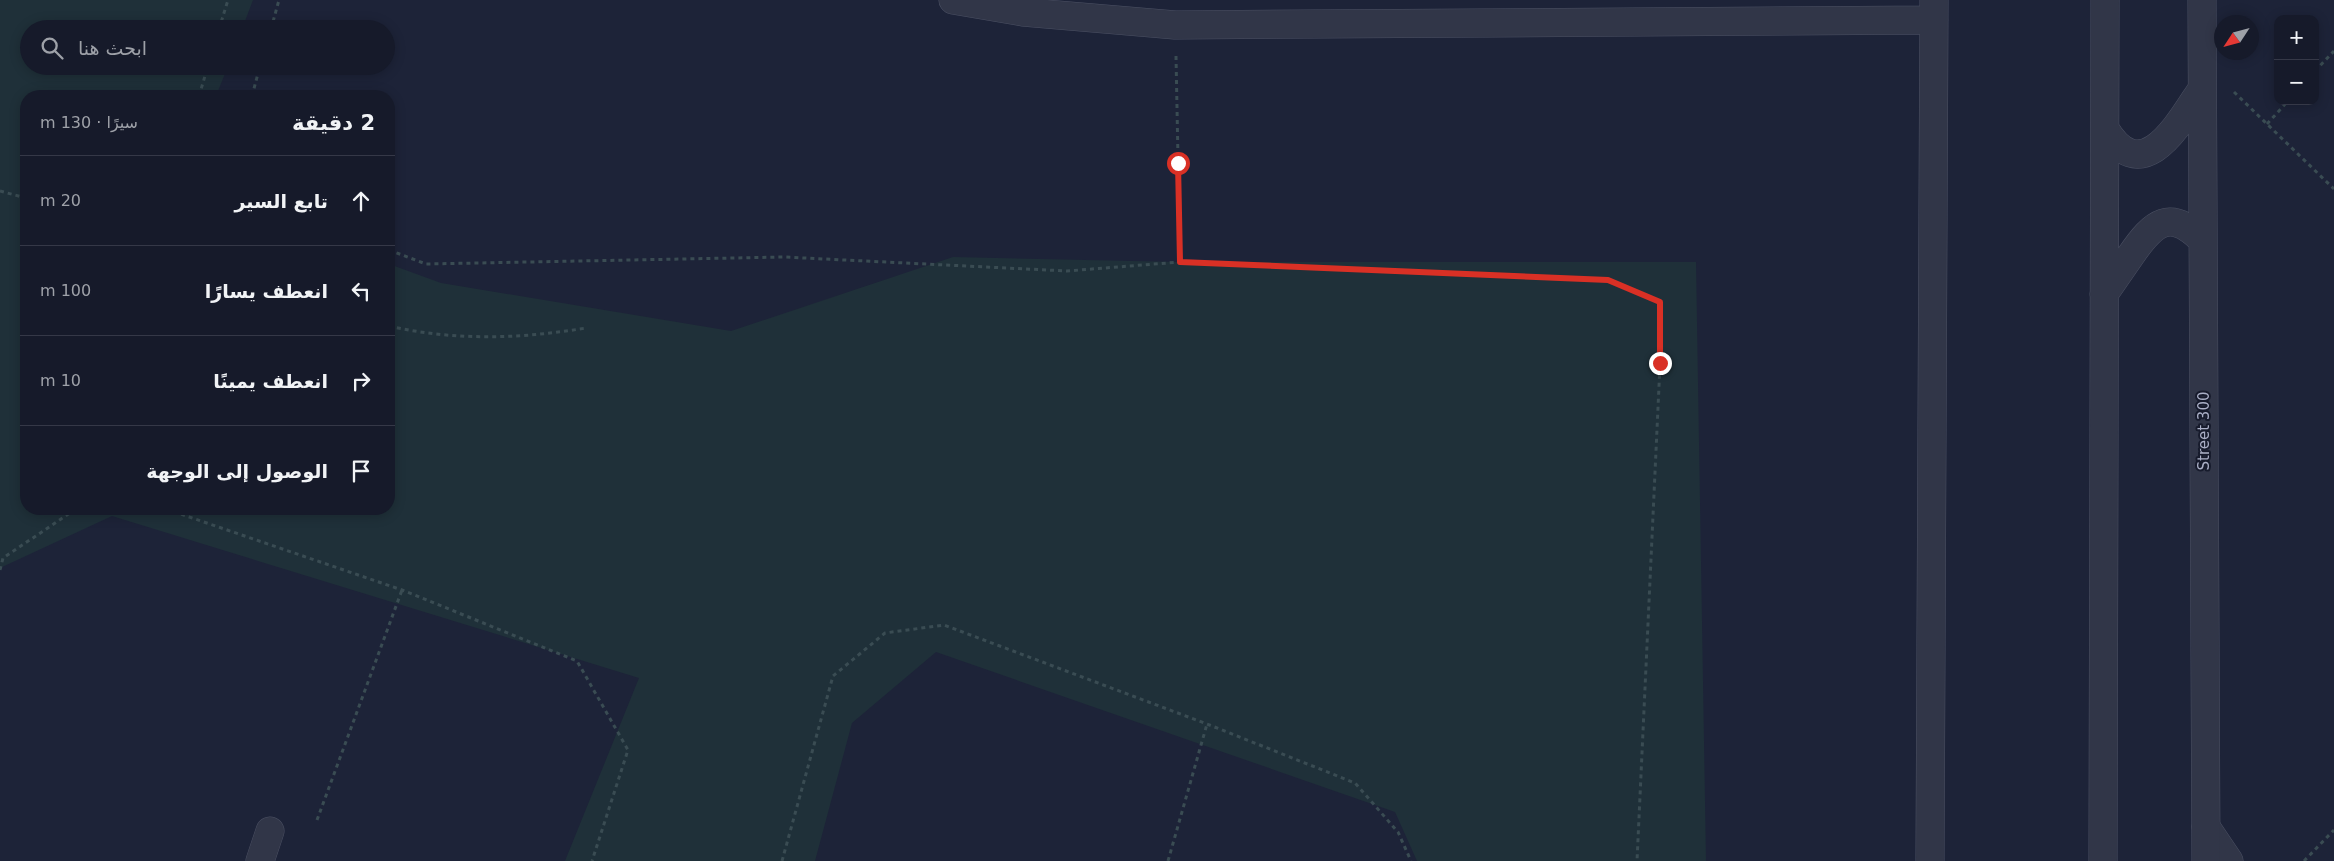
<!DOCTYPE html>
<html lang="ar">
<meta charset="utf-8">
<style>
body{margin:0;font-family:"DejaVu Sans",Cairo,sans-serif;background:#1f2332;color:#f1f3f6;direction:rtl}
.controls{position:absolute;right:15px;top:15px;display:grid;overflow:hidden;border-radius:10px;box-shadow:0 2px 12px #0003}
.controls button{width:45px;height:45px;display:grid;place-items:center;padding:0;border:0;border-bottom:1px solid #353847;background:#161a2a;color:#f1f3f6;font:25px sans-serif}
.compass{position:absolute;left:2214px;top:15px;width:45px;height:45px;border-radius:50%;background:#161a2a;box-shadow:0 2px 12px #0003;rotate:234deg}
.stop{position:absolute;width:15px;height:15px;margin:-11px;border:4px solid #d93025;border-radius:50%;background:#fff}
.stop.end{background:#d93025;border-color:#fff;box-shadow:0 1px 5px #0008}
.list{margin:0;padding:0;list-style:none}
h2{display:flex;justify-content:space-between;align-items:center;height:65px;margin:0;padding:0 20px;font-size:21px}
h2 small{font-size:16px;font-weight:400;color:#9ea1a8}
.list li{display:grid;grid-template-columns:32px 1fr auto;gap:15px;align-items:center;box-sizing:border-box;height:90px;padding:0 20px;border-top:1px solid #353847}
.list b{display:block;font-size:19px;white-space:nowrap}
.list em{font-size:16px;font-style:normal;color:#9ea1a8}
.icon{flex:none;width:28px;height:28px;fill:none;stroke:currentColor;stroke-width:2;stroke-linecap:round;stroke-linejoin:round}
.map{position:relative;flex:none;width:2334px;height:861px;overflow:hidden;direction:ltr}
.search{position:absolute;background:#161a2a;box-shadow:0 2px 12px #0003;left:20px;top:20px;width:375px;height:55px;display:flex;align-items:center;gap:12px;box-sizing:border-box;padding:0 18px;border-radius:28px;color:#9ea1a8;font-size:19px}
.panel{position:absolute;background:#161a2a;box-shadow:0 2px 12px #0003;left:20px;top:90px;width:375px;height:425px;border-radius:20px;direction:rtl}
.map>svg:first-child{display:block}
.green{fill:#1f3039}
.lines{fill:none;stroke-linecap:round;stroke-linejoin:round}
.minor-casing{stroke:#4b5063;stroke-width:29}
.tertiary-casing{stroke:#4b5063;stroke-width:29}
.path{stroke:#3a4c53;stroke-width:3;stroke-dasharray:4 4;stroke-linecap:butt}
.minor{stroke:#313648;stroke-width:28}
.tertiary{stroke:#313648;stroke-width:28}
.route{stroke:#d93025;stroke-width:6}
.labels{text-anchor:middle;stroke-width:4;stroke-linejoin:round;paint-order:stroke}
.street-label{font-size:15px;fill:#aaafc6;stroke:#171b2c}
</style>
<div class="map">
<svg width="2334" height="861" viewBox="0 0 2334 861">
<rect width="100%" height="100%" fill="#1d2338"/>
<path class="green" d="M0,0H253L242,29H29V66H228L218,91L220,96H26V509H389V264L441,283L731,331L953,257L1180,262H1696L1706,861H1417L1395,812L936,652L852,723L815,861H565L639,678L112,516L0,568Z"/>
<g class="lines">
<defs>
<path id="minor" d="M953,0L1023,12L1175,25L1934,20
M2206,827L2229,861
M260,861L270,831
M1930,861L1934,0"/>
<path id="tertiary" d="M2202,0L2206,861
M2105,129C2143,191 2179,123 2202,89
M2104,294C2113,281 2122,268 2131,255C2153,223 2170,207 2203,241
M2103,861L2105,0"/>
</defs>
<use href="#minor" class="minor-casing"/>
<use href="#tertiary" class="tertiary-casing"/>
<path class="path" d="M219,29L228,0
M271,29L279,0
M1176,56L1180,262
M2315,71L2334,51
M2234,92L2334,189
M199,96L208,66
M252,96L260,66
M2267,124L2288,101
M0,191L26,198
M389,250L426,264L784,257L1067,271L1180,262L1608,280L1660,302L1661,343L1637,861
M389,326C455,341 520,339 586,328
M166,509L402,590L577,661L628,750L592,861
M0,570L3,558L70,513L86,509
M317,820L402,590
M782,861L833,676L885,633L944,625L1207,724L1355,783L1398,832L1411,861
M1168,861L1207,724
M2304,861L2334,830"/>
<use href="#minor" class="minor"/>
<use href="#tertiary" class="tertiary"/>
</g>
<g class="lines">
<path class="route" d="M1178,163L1180,262L1608,280L1660,302V363"/>
</g>
<g class="labels">
<g class="street-label">
<text transform="translate(2204 431) rotate(-90)" y="5">Street 300</text>
</g>
</g>
</svg>
<div class="controls">
<button>+</button>
<button>−</button>
</div>
<svg class="compass" viewBox="-18 -18 36 36"><path d="M0-13l5 13h-10z" fill="#e53935"/><path d="M0 13l5-13h-10z" fill="#9ea1a8"/></svg>
<div class="stop" style="left:1178px;top:163px"></div>
<div class="stop end" style="left:1660px;top:363px"></div>
<div class="search"><svg class="icon" aria-label="search" viewBox="0 0 24 24"><circle cx="10" cy="10" r="6"/><path d="M15 15l6 6"/></svg>ابحث هنا</div>
<section class="panel">
<h2>2 دقيقة<small>سيرًا · 130 m</small></h2>
<ul class="list">
<li><svg class="icon" aria-label="ahead" viewBox="0 0 24 24"><path d="M12 20V5M6 11l6-6 6 6"/></svg><div><b>تابع السير</b></div><em>20 m</em></li>
<li><svg class="icon" aria-label="left" viewBox="0 0 24 24"><path d="M17 20v-9H6M10 6l-5 5 5 5"/></svg><div><b>انعطف يسارًا</b></div><em>100 m</em></li>
<li><svg class="icon" aria-label="right" viewBox="0 0 24 24"><path d="M7 20v-9h11M14 6l5 5-5 5"/></svg><div><b>انعطف يمينًا</b></div><em>10 m</em></li>
<li><svg class="icon" aria-label="arrive" viewBox="0 0 24 24"><path d="M6 21V4h12l-3 4 3 4H6"/></svg><div><b>الوصول إلى الوجهة</b></div></li>
</ul>
</section>
</div>
